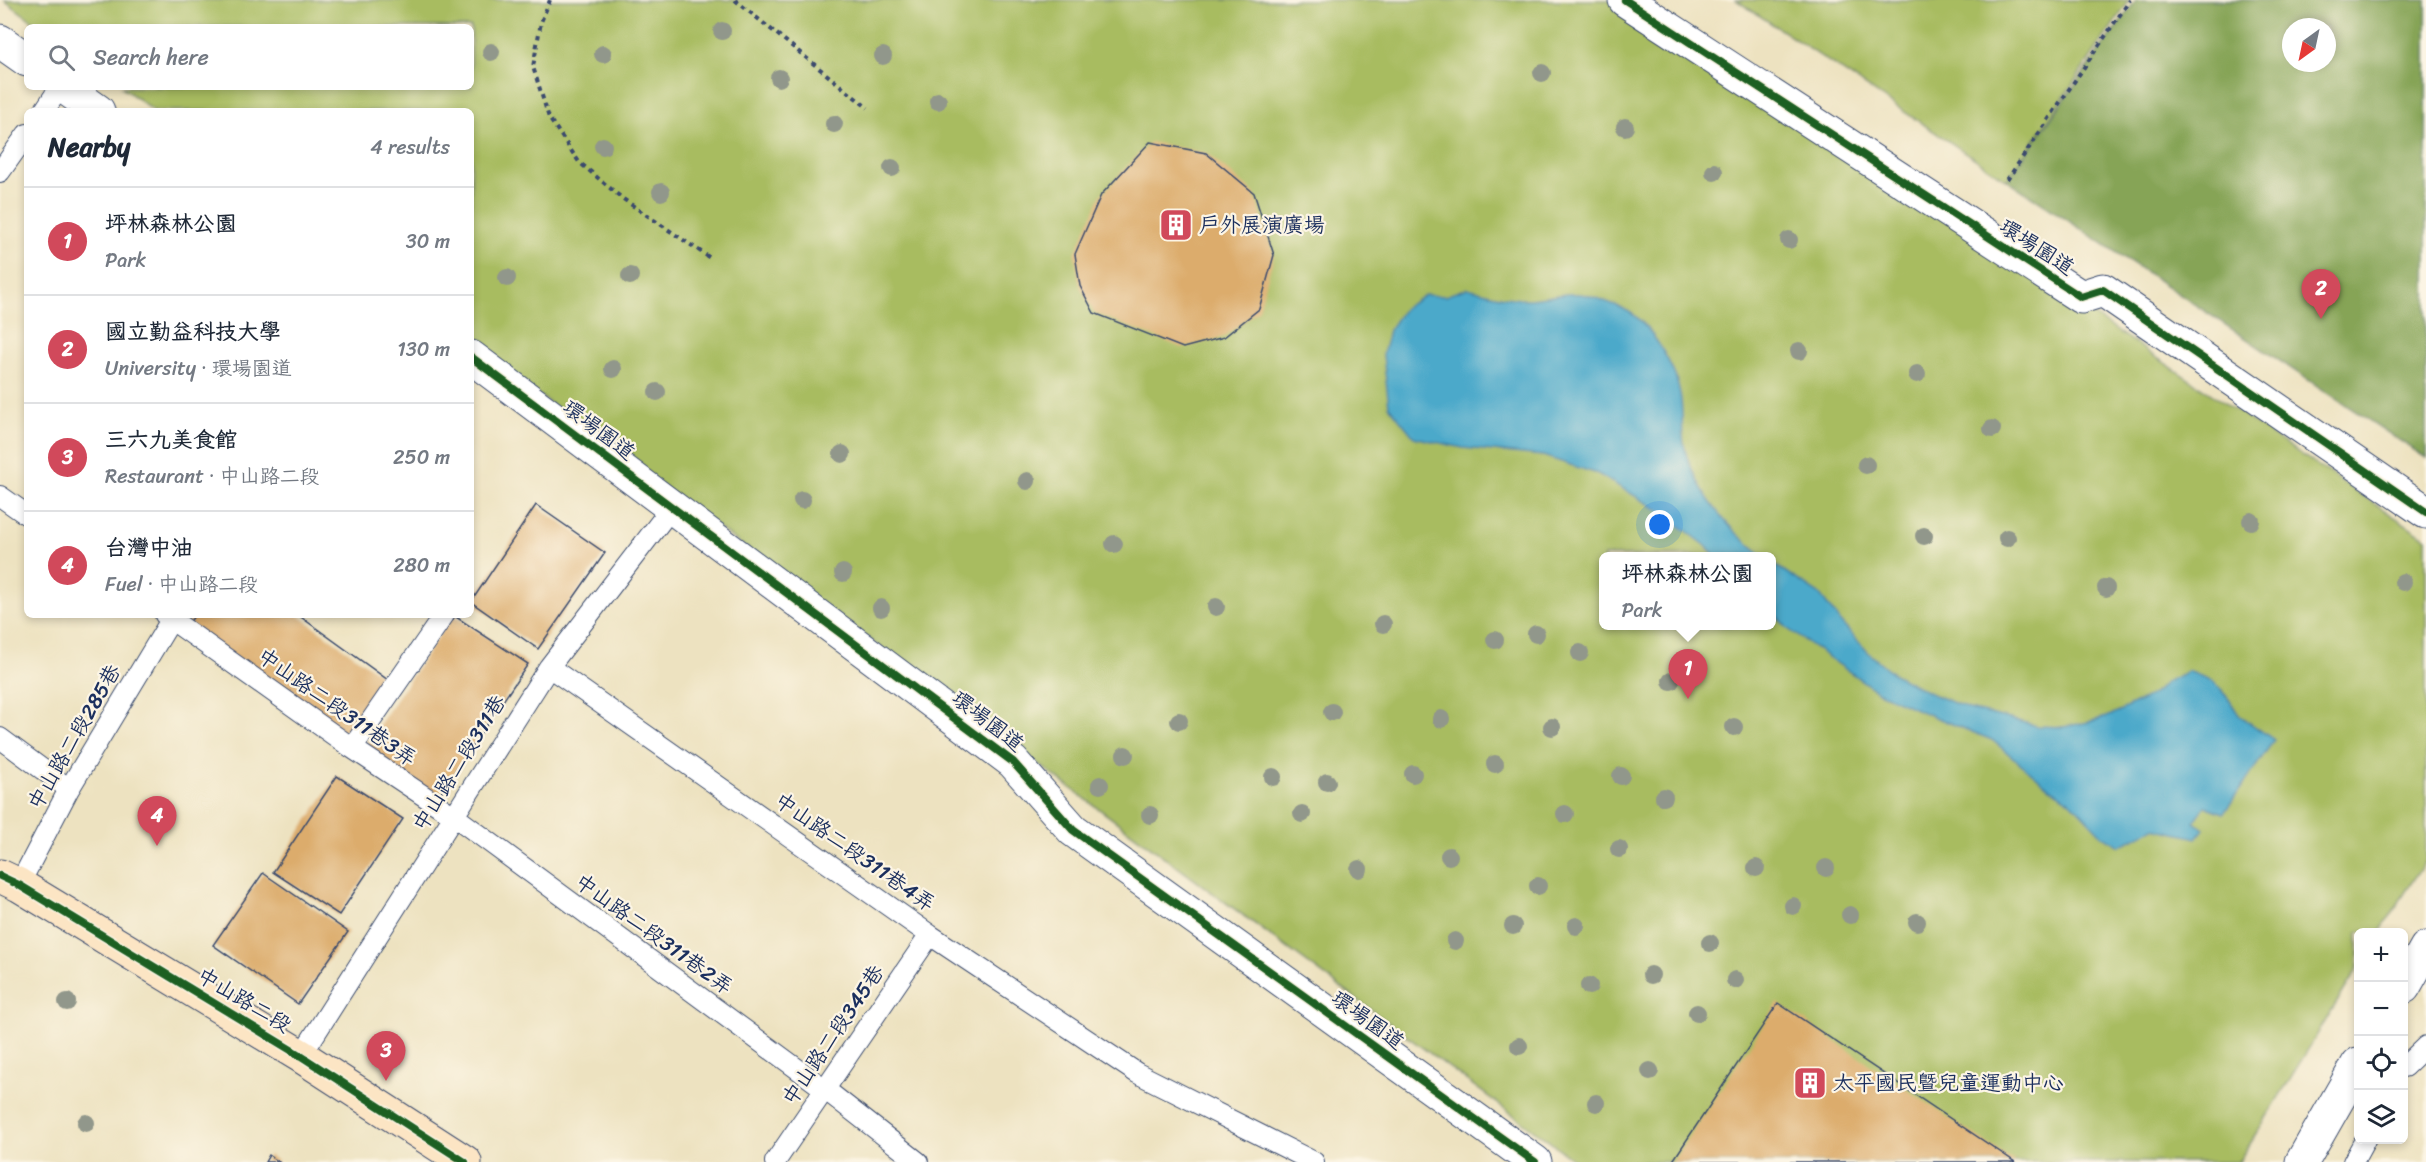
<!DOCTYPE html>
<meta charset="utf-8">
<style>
body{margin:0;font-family:Sriracha,"LXGW WenKai TC",sans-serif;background:#f2f2f3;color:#1f2937}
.controls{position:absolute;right:18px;bottom:18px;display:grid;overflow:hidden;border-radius:9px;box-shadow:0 3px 9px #0003}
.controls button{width:54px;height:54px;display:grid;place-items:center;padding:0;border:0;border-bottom:2px solid #e0e1e3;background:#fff;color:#1f2937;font:30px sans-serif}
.compass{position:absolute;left:2282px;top:18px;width:54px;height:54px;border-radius:50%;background:#fff;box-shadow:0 3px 9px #0003;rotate:213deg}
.you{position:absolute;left:1660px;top:525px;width:21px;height:21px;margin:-15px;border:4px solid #fff;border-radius:50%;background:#1a73e8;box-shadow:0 0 0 9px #1a73e833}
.badge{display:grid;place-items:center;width:39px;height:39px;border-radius:50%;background:#d1495b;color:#fff;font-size:20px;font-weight:700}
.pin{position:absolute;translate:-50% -50px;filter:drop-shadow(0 2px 3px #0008)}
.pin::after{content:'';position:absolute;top:32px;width:21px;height:18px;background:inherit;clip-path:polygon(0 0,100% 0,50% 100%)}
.popup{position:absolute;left:1599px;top:552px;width:177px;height:78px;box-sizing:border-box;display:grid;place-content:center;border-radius:9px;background:#fff;filter:drop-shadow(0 2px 4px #0005);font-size:20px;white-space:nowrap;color:#747a83}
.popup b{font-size:22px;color:#1f2937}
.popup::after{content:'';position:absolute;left:50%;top:100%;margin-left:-12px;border:12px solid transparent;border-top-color:#fff}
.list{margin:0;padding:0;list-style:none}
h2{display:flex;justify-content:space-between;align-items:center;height:78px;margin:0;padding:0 24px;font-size:26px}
h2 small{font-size:20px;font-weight:400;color:#747a83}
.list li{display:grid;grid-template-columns:39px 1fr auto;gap:18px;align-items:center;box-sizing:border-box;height:108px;padding:0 24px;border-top:2px solid #e0e1e3}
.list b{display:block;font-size:22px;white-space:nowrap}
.list p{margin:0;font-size:20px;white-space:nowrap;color:#747a83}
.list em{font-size:20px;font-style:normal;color:#747a83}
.icon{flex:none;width:33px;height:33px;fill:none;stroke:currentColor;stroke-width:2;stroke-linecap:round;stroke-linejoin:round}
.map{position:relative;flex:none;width:2426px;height:1162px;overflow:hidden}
.search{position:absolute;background:#fff;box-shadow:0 3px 9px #0003;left:24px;top:24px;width:450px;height:66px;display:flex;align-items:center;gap:15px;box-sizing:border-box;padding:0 21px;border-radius:9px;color:#747a83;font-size:22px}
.panel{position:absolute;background:#fff;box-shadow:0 3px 9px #0003;left:24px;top:108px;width:450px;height:510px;border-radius:9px}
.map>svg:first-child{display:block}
.green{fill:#a8bc61;stroke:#627660;stroke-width:1.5;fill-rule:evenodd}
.forest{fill:#86a457;stroke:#506a5a;stroke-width:1.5;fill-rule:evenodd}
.water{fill:#4ba9ca;stroke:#336c94;stroke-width:1.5}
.building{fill:#dcac6c}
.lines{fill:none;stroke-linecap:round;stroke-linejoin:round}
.lane-casing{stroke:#3a4a6d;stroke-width:22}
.street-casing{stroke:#3a4a6d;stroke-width:35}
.secondary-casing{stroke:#3a4a6d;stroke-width:35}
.path{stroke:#3a4a6d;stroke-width:4;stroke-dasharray:4.5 4.5;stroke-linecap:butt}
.lane{stroke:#fff;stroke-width:20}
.street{stroke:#fff;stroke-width:33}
.secondary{stroke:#fce5c4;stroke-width:33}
.cycleway-casing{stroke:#fcf5e5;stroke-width:11}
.cycleway{stroke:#1b5e20;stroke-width:8}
.tree{fill:#91978b}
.labels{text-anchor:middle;stroke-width:4.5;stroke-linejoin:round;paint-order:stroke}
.poi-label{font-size:21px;fill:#1b2f5e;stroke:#fcf5e5;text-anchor:start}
.street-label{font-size:21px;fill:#1b2f5e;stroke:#fcf5e5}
</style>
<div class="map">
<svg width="2426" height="1162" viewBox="0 0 2426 1162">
<rect width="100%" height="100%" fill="#fcf5e5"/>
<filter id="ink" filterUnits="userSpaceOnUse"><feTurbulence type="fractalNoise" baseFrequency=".0167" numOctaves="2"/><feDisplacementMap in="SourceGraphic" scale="12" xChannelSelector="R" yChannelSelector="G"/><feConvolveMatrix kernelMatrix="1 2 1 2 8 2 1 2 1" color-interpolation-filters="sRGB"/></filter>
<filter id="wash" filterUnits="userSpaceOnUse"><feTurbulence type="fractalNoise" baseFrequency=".008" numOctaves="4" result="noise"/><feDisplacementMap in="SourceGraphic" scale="24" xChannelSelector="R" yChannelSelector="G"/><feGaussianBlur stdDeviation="1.35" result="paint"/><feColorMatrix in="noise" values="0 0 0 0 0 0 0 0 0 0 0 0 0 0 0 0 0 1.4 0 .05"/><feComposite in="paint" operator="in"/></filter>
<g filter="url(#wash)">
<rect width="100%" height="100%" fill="#ede2c0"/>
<path class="green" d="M4,0H1623L2426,538V860L2380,932H2358V968L2239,1162H1577L471,345V111H154L122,87H471V27H41ZM1604,556H1772V626H1604Z
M1736,0H2130L2007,180Z"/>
<path class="forest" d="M2136,0H2426V458L2007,180ZM2291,27H2327V63H2291Z"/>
<path class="water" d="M1467,288C1488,293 1508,300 1530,299C1552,298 1571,289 1593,297C1605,301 1620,306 1631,313C1651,326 1674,366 1679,389C1685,411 1679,435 1687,457C1702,497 1729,531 1764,556H1716L1705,545L1659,510L1598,474L1543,456L1463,448L1414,437L1389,406L1383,355L1389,330L1404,308L1425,295L1445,296Z
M1772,563L1819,594L1842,624L1869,653L1894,674L1932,694L1969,709L2038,726L2063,727L2084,723L2107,717L2150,696L2168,681L2188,671L2213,681L2228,698L2239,715L2274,740L2224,813L2205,806L2194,822L2204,829L2197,838L2154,828L2120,846L2103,836L2070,801L2050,788L1992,740L1920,711L1877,691L1788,629L1772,611Z"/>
<g id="blocks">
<path class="building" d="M1150,142L1206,153L1254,193L1274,255L1259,309L1224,337L1183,348L1094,313L1080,286L1075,254L1101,195Z
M536,505L605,553L538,649L471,602Z
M195,615H298L392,683L349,741L188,624Z
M453,615L528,664L438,797L364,747Z
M337,776L403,819L339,915L273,872Z
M263,873L348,932L298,1004L213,945Z
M1778,1003L2015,1162H1672Z
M269,1155L279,1162H265Z"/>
</g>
</g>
<g filter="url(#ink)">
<use href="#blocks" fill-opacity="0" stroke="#3a4a6d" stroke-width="1.5"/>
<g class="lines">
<defs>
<path id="lane" d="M44,111L60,87
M0,172L27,134
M0,496L27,515
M165,615L352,748L454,816L826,1090L918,1162
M549,667L930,935L1137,1073L1314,1162
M0,738L69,789
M352,748L444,615
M19,885L69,789L174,615
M301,1056L549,667L672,507
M2404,1067L2426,1046
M775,1162L930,935
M2353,1162L2365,1140"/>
<path id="street" d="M1625,0L2081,297L2103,290L2426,512
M0,41L27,60
M64,87L98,111
M471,357L1013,762L1073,830L1535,1162
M2404,987L2426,948
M2302,1162L2358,1064"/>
<path id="secondary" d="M0,876L19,885L301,1056L465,1162"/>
</defs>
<use href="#lane" class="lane-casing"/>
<use href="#street" class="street-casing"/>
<use href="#secondary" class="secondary-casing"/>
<path class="path" d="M550,0L541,22L533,67L549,118L579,162L623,199L710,258
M735,0L868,108
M2007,180L2130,0"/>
<use href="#lane" class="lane"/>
<use href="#street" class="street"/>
<use href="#secondary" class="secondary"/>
<defs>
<path id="cycleway" d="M1625,0L2081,297L2103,290L2426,512
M471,357L1013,762L1073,830L1535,1162
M0,876L19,885L301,1056L465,1162"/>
</defs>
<use href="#cycleway" class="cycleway-casing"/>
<use href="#cycleway" class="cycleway"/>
</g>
<g class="tree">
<circle cx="722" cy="31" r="9"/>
<circle cx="491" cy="52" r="9"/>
<circle cx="603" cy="54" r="9"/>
<circle cx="883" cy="56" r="9"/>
<circle cx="1542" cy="73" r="9"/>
<circle cx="779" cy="78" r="9"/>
<circle cx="938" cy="101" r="9"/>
<circle cx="834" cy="124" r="9"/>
<circle cx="1625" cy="127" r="9"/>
<circle cx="603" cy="146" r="9"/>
<circle cx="892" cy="168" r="9"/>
<circle cx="1714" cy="172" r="9"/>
<circle cx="661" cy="192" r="9"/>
<circle cx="1789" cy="240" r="9"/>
<circle cx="630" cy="276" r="9"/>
<circle cx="507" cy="278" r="9"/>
<circle cx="1799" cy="351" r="9"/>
<circle cx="613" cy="369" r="9"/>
<circle cx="1917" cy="374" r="9"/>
<circle cx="657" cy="392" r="9"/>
<circle cx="1992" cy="429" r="9"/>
<circle cx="842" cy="454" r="9"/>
<circle cx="1866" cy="465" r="9"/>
<circle cx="1027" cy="481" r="9"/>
<circle cx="802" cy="500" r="9"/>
<circle cx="2251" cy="521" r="9"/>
<circle cx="1924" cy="536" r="9"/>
<circle cx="2007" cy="538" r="9"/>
<circle cx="1114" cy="544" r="9"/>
<circle cx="843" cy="573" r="9"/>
<circle cx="2403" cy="582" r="9"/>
<circle cx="2106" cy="588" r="9"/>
<circle cx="1216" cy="607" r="9"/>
<circle cx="881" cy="608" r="9"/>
<circle cx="1383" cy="624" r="9"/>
<circle cx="1536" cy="634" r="9"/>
<circle cx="1495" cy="640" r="9"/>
<circle cx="1580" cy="653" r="9"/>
<circle cx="1671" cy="681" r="9"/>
<circle cx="1332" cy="712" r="9"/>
<circle cx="1441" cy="719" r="9"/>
<circle cx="1179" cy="721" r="9"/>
<circle cx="1552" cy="727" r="9"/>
<circle cx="1734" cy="727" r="9"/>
<circle cx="1125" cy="755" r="9"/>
<circle cx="1495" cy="764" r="9"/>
<circle cx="1413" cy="774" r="9"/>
<circle cx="1621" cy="776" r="9"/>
<circle cx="1273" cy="777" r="9"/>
<circle cx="1327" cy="782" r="9"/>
<circle cx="1100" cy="785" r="9"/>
<circle cx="1664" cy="797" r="9"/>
<circle cx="1302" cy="814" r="9"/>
<circle cx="1565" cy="814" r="9"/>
<circle cx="1150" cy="815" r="9"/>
<circle cx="1619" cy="849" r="9"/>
<circle cx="1449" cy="856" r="9"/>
<circle cx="1756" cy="868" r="9"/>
<circle cx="1826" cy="868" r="9"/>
<circle cx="1359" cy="869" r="9"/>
<circle cx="1538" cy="886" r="9"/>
<circle cx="1793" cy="906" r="9"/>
<circle cx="1850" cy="915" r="9"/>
<circle cx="1917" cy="922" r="9"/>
<circle cx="1513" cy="926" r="9"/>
<circle cx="1576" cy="926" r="9"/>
<circle cx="1455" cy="941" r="9"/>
<circle cx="1710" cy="943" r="9"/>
<circle cx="1651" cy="975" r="9"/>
<circle cx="1735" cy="980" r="9"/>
<circle cx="1589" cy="986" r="9"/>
<circle cx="67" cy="1002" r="9"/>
<circle cx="1697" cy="1013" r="9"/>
<circle cx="1519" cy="1046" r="9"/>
<circle cx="1650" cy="1071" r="9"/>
<circle cx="1596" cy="1103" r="9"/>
<circle cx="86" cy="1123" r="9"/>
</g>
</g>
<defs>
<symbol id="building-square" viewBox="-11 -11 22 22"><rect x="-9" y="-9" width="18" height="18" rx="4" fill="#d1495b" stroke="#fcf5e5"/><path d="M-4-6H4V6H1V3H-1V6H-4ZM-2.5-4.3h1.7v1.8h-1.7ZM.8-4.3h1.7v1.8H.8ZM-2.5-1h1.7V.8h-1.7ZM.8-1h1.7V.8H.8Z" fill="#fff"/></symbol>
</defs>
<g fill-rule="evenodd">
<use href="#building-square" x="1157" y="206" width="38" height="38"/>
<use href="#building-square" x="1791" y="1064" width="38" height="38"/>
</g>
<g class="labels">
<g class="poi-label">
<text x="1199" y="232">戶外展演廣場</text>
<text x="1833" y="1090">太平國民暨兒童運動中心</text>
</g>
<g class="street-label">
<text transform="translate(2037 247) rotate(33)" y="7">環場園道</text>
<text transform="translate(599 430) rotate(37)" y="7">環場園道</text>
<text transform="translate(337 707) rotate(35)" y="7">中山路二段311巷3弄</text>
<text transform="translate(988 721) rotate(38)" y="7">環場園道</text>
<text transform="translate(74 737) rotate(-60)" y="7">中山路二段285巷</text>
<text transform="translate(459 763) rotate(-58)" y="7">中山路二段311巷</text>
<text transform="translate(855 852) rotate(35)" y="7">中山路二段311巷4弄</text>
<text transform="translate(654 934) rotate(36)" y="7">中山路二段311巷2弄</text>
<text transform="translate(244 1000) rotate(31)" y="7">中山路二段</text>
<text transform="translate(1368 1020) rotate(36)" y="7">環場園道</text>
<text transform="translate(833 1035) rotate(-56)" y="7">中山路二段345巷</text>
</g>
</g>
</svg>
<div class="controls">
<button>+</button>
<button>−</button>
<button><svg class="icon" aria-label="locate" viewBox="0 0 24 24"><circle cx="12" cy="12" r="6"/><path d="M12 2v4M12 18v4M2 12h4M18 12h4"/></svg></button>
<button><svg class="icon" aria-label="layers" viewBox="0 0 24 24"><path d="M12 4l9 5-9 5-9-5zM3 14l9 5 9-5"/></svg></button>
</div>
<svg class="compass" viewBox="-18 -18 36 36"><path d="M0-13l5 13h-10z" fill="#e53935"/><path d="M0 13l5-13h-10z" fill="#747a83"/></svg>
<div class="you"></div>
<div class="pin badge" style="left:1688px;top:699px">1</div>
<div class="popup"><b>坪林森林公園</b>Park</div>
<div class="pin badge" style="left:2321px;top:319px">2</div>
<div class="pin badge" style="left:386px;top:1081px">3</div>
<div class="pin badge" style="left:157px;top:846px">4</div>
<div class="search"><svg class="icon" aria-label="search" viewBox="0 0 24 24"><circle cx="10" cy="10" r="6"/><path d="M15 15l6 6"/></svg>Search here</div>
<section class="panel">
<h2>Nearby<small>4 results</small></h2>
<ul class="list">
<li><span class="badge">1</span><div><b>坪林森林公園</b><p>Park</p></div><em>30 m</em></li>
<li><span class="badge">2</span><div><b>國立勤益科技大學</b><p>University · 環場園道</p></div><em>130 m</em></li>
<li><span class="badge">3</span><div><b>三六九美食館</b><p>Restaurant · 中山路二段</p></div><em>250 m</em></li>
<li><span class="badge">4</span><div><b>台灣中油</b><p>Fuel · 中山路二段</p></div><em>280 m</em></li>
</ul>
</section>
</div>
